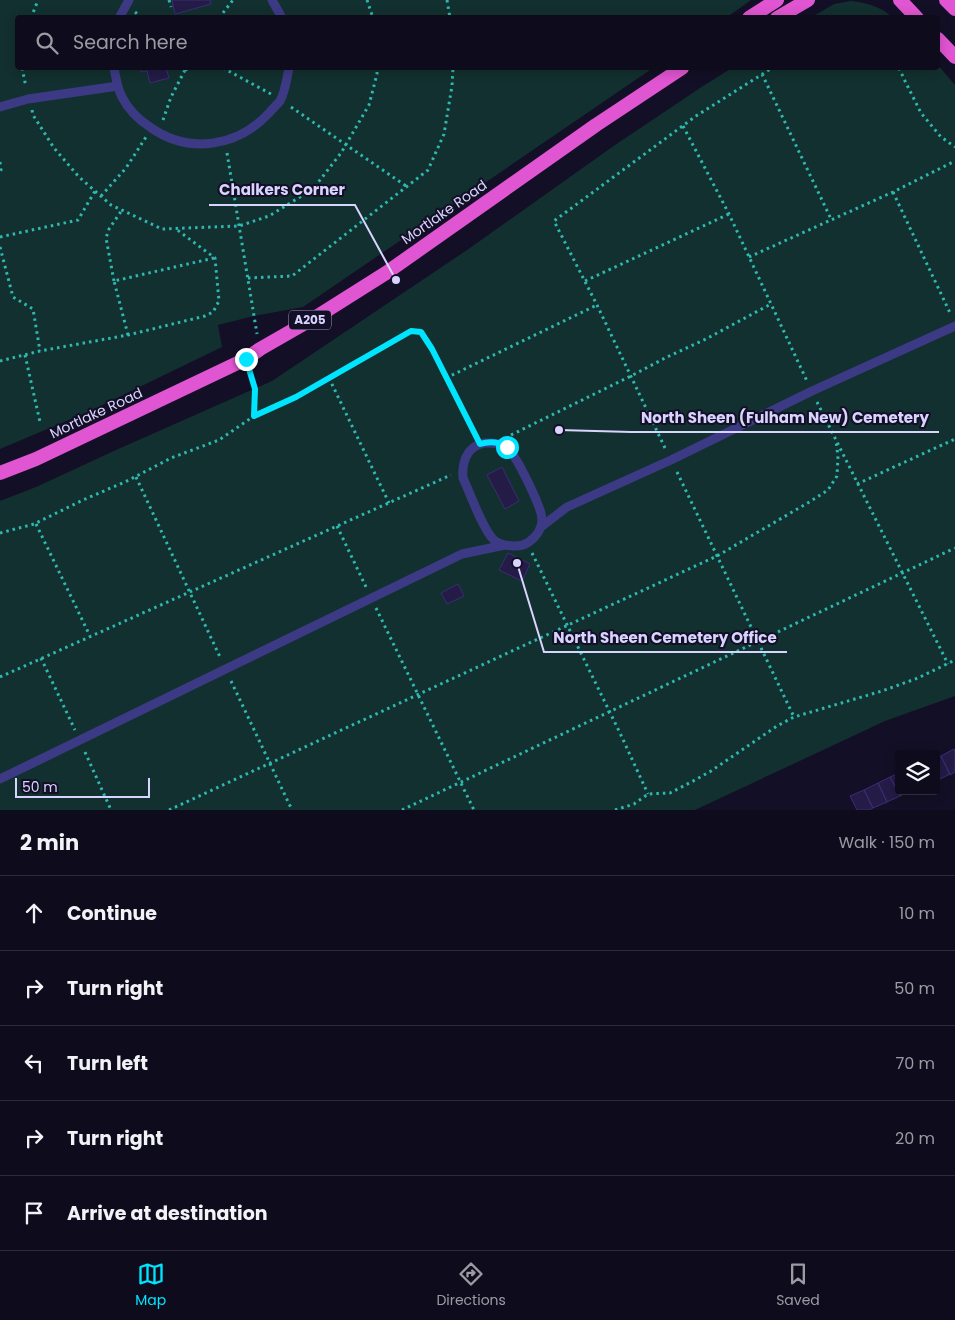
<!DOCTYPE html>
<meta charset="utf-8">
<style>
body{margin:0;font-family:Poppins,sans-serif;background:#1c1929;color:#f1f3f6}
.controls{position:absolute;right:15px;bottom:15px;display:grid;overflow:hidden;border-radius:5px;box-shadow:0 2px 12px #0003}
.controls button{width:45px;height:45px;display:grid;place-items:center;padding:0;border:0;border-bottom:1px solid #2e2b3b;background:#0e0b1c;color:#f1f3f6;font:25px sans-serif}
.scale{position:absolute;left:15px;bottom:12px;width:135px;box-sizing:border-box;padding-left:5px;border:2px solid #d9d4ff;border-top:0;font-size:14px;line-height:18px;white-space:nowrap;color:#d9d4ff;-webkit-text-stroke:4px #130f26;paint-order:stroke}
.stop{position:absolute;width:15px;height:15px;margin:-11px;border:4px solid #00e5ff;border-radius:50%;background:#fff}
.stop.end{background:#00e5ff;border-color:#fff;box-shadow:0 1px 5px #0008}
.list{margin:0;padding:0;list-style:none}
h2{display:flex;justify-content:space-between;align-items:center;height:65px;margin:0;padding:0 20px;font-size:21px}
h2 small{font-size:16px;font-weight:400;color:#9b9ba3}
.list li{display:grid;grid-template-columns:32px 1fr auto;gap:15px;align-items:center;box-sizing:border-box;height:75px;padding:0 20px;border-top:1px solid #2e2b3b}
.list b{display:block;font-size:19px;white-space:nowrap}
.list em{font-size:16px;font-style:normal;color:#9b9ba3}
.icon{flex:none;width:28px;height:28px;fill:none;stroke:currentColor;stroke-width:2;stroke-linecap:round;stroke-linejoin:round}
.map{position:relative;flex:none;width:955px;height:810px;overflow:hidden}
.search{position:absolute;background:#0e0b1c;box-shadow:0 2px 12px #0003;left:15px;right:15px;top:15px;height:55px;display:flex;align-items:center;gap:12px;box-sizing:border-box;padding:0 18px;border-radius:5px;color:#9b9ba3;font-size:19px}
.sheet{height:440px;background:#0e0b1c}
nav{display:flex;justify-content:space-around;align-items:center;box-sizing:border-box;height:70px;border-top:1px solid #2e2b3b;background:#0e0b1c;font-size:14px;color:#9b9ba3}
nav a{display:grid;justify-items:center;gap:2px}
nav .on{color:#00e5ff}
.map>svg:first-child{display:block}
.green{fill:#12302f}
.building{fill:#241b47;stroke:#3b2d73}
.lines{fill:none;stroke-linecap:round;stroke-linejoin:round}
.path{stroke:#2fb8b0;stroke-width:3;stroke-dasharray:2.5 4;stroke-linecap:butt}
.service{stroke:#3d3a85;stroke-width:9}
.trunk{stroke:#e055d1;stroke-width:14}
.route{stroke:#00e5ff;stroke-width:6}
.labels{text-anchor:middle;stroke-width:4;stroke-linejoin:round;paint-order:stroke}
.shield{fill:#130f26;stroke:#9e99be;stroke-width:1}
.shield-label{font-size:12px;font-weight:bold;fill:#d9d4ff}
.street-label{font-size:14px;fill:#d9d4ff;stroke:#130f26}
.leader{fill:none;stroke:#d9d4ff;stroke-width:2}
.callout-dot{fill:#d9d4ff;stroke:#130f26;stroke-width:2}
.callout-label{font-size:15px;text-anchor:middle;font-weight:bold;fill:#d9d4ff;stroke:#130f26;stroke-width:4;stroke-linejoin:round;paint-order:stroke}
</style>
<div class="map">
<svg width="955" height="810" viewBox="0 0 955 810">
<rect width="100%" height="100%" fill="#130f26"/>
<path class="green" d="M0,0H751L726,18H18V68H653L303,307L254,316L218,325L222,347L90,411L0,449Z
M851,1C866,3 881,6 892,17H812L834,4Z
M938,65L955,85V696L885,721L695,810H0V501L36,487L116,450L272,381L467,250L615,145L703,86L732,68H938Z"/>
<path class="building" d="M172,0H210L211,4L175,14Z
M140,68H166L169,78L150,83L147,71L141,72Z
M502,467L519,501L505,509L487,475Z
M508,553L530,564L522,581L499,570Z
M458,584L464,596L447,604L441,593Z
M954,749L955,752V772L950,775L941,756Z
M941,756L950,774L936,781V758Z
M899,773V791H909L900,796L890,777Z
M890,777L900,796L887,802L878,783Z
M878,783L887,802L873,808L864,790Z
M864,790L873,808L869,810H857L850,796Z"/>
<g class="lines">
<path class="path" d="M169,0L171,7
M367,0L373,18
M447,0L450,18
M135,12L142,18
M31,18L38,0
M219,18L233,0
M22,68L26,87
M223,68L271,94
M899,68L905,81L921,113L941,137L955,147
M185,70L193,68
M762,74L831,219
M291,107L406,186
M32,110L33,115L54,148L79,177L111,205L162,229L239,226L269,216L313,189L341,153L369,105L377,74V68
M163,120L171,97L185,70V68
M683,126L729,214L807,381
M227,153L257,334
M0,162L1,170L0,172
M893,192L951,315
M101,196L126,168L146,137
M0,237L78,220L95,191
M0,247L13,297L33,309L40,351
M749,257L893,192L955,161
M248,278L292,276L428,170L444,134L452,86L453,68
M114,281L106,238L109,229L122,210
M585,281L729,214
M128,335L114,281L214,258
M25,355L40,422
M0,361L40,351L128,335L205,316L213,312L219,301L215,258L176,229
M250,374L255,389L254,416
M329,378L389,503
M446,378L597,305
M817,402L948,664
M511,435L631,376L667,357L706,339L771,304
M665,448L597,305L554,221L696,116L772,68
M677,472L794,717
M136,477L220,657
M857,484L955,439
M36,524L90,636
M337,526L366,587
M0,533L34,524L83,500L127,481L171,458L219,440L254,416L296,397L411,331L421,332L432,349L475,434
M532,553L620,733L648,794
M376,608L474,810
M41,658L75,730
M0,677L451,475
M231,681L292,810
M85,752L111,810
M169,810L717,556L811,501L828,490L837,476L838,456L836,441
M402,810L955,548
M615,810L634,804L648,794L670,793L695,780L711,771L777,726L794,717L882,691L918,678L955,660"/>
<path class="service" d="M272,0L282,18
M119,18L129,0
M114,68C116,77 117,88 122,97C128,109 139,120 150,127C189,155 238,147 270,112C273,108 277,105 280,101C285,93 287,77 289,68
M0,107L28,99L118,86
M484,443C492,443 500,442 506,447C516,454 534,494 539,507C541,512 543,520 541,526C539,534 531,542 523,545C514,547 502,546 494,540C483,530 470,493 463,478C462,468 464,455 473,448C476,445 481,444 484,443Z
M541,527L567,507L671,460L812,391L955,326
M0,779L462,554L505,545"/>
<path class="trunk" d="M900,0L917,18
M946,0L955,9
M749,18L777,0
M777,18L808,0
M938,39L955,57
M0,473L36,459L246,359L260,349L321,314L386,273L596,125L682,68"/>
</g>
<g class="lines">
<path class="route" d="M246,359L255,389L254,416L296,397L411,331L421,332L432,349L480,444C489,441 499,442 507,447"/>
</g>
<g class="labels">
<rect class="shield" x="289" y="310.5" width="42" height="19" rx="4"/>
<g class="shield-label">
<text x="310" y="324">A205</text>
</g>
<g class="street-label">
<text transform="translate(444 212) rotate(-35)" y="5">Mortlake Road</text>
<text transform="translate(96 413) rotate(-25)" y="5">Mortlake Road</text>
</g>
</g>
<path class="leader" d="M396 280L355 205H209M559 430L631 432H939M517 563L544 652H787"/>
<g class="callout-dot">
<circle cx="396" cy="280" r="5"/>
<circle cx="559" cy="430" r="5"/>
<circle cx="517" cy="563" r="5"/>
</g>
<g class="callout-label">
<text x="282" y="195">Chalkers Corner</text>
<text x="785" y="423">North Sheen (Fulham New) Cemetery</text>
<text x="665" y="643">North Sheen Cemetery Office</text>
</g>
</svg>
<div class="controls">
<button><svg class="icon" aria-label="layers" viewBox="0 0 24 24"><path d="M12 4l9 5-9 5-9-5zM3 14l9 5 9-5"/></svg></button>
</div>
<div class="scale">50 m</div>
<div class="stop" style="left:507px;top:447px"></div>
<div class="stop end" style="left:246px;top:359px"></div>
<div class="search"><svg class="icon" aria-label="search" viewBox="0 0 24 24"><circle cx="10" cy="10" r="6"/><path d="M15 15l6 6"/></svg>Search here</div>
</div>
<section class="sheet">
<h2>2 min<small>Walk · 150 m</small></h2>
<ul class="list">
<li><svg class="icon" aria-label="ahead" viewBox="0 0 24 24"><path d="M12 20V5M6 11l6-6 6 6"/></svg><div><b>Continue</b></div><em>10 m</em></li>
<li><svg class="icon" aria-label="right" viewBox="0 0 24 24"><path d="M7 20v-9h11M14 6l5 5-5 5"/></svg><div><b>Turn right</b></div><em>50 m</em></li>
<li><svg class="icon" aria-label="left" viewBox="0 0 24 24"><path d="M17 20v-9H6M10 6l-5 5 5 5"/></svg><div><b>Turn left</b></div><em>70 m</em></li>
<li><svg class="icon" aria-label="right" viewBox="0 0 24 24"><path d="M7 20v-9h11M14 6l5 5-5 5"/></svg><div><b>Turn right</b></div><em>20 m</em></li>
<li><svg class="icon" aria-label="arrive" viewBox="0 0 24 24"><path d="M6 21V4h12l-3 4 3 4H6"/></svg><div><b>Arrive at destination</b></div></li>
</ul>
</section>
<nav>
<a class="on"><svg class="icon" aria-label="map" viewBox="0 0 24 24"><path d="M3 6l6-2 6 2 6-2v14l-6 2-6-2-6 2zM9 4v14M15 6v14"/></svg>Map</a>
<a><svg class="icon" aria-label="directions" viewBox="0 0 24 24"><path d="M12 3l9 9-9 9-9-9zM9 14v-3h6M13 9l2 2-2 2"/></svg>Directions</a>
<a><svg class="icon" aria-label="saved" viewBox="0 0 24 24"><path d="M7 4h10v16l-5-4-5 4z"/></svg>Saved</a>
</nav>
